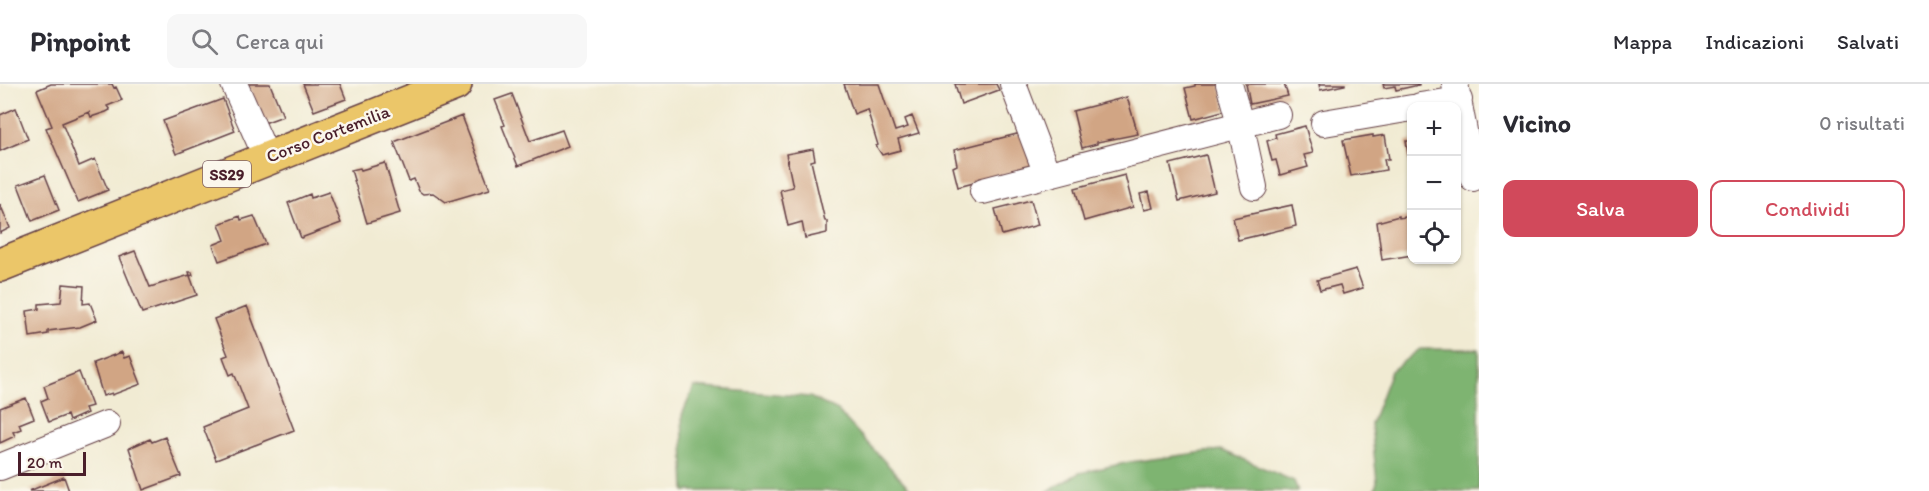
<!DOCTYPE html>
<html lang="it">
<meta charset="utf-8">
<style>
body{margin:0;font-family:Itim,sans-serif;background:#f7f7f7;color:#2b2b33}
.controls{position:absolute;right:18px;top:18px;display:grid;overflow:hidden;border-radius:12px;box-shadow:0 2px 4px #0004}
.controls button{width:54px;height:54px;display:grid;place-items:center;padding:0;border:0;border-bottom:2px solid #e1e1e2;background:#fff;color:#2b2b33;font:30px sans-serif}
.scale{position:absolute;left:18px;bottom:15px;width:68px;box-sizing:border-box;padding-left:6px;border:3px solid #4a1f2b;border-top:0;font-size:16px;line-height:21px;white-space:nowrap;color:#4a1f2b;-webkit-text-stroke:4px #fbf7ec;paint-order:stroke}
.list{margin:0;padding:0;list-style:none}
h2{display:flex;justify-content:space-between;align-items:center;height:78px;margin:0;padding:0 24px;font-size:26px}
h2 small{font-size:20px;font-weight:400;color:#7c7c81}
.actions{display:flex;gap:12px;padding:18px 24px}
.actions a{flex:1;padding:14px 0;border:2px solid #d1495b;border-radius:12px;text-align:center;font-size:21px;color:#d1495b}
.actions .main{background:#d1495b;color:#fff}
.icon{flex:none;width:33px;height:33px;fill:none;stroke:currentColor;stroke-width:2;stroke-linecap:round;stroke-linejoin:round}
.map{position:relative;flex:none;width:1479px;height:407px;overflow:hidden}
header{display:flex;align-items:center;gap:36px;box-sizing:border-box;height:84px;padding:0 30px;background:#fff;border-bottom:2px solid #e1e1e2}
header strong{font-size:28px}
nav{display:flex;gap:33px;margin-inline-start:auto;font-size:21px}
.search{width:420px;height:54px;background:#f7f7f7;display:flex;align-items:center;gap:15px;box-sizing:border-box;padding:0 21px;border-radius:12px;color:#7c7c81;font-size:22px}
main{display:flex}
aside{flex:1;background:#fff}
.map>svg:first-child{display:block}
.forest{fill:#7eb471;stroke:#646a4e;stroke-width:1.5}
.building{fill:#d1a584}
.lines{fill:none;stroke-linecap:round;stroke-linejoin:round}
.minor-casing{stroke:#633e44;stroke-width:28}
.primary-casing{stroke:#633e44;stroke-width:36}
.minor{stroke:#fff;stroke-width:26}
.primary{stroke:#ebc669;stroke-width:33}
.labels{text-anchor:middle;stroke-width:5;stroke-linejoin:round;paint-order:stroke}
.shield{fill:#fbf7ec;stroke:#7f6065;stroke-width:1.5}
.shield-label{font-size:16px;font-weight:bold;fill:#4a1f2b}
.street-label{font-size:18px;fill:#4a1f2b;stroke:#fbf7ec}
</style>
<header>
<strong>Pinpoint</strong>
<div class="search"><svg class="icon" aria-label="search" viewBox="0 0 24 24"><circle cx="10" cy="10" r="6"/><path d="M15 15l6 6"/></svg>Cerca qui</div>
<nav><a>Mappa</a><a>Indicazioni</a><a>Salvati</a></nav>
</header>
<main>
<div class="map">
<svg width="1479" height="407" viewBox="0 0 1479 407">
<rect width="100%" height="100%" fill="#fbf7ec"/>
<filter id="ink" filterUnits="userSpaceOnUse"><feTurbulence type="fractalNoise" baseFrequency=".0167" numOctaves="2"/><feDisplacementMap in="SourceGraphic" scale="12" xChannelSelector="R" yChannelSelector="G"/><feConvolveMatrix kernelMatrix="1 2 1 2 8 2 1 2 1" color-interpolation-filters="sRGB"/></filter>
<filter id="wash" filterUnits="userSpaceOnUse"><feTurbulence type="fractalNoise" baseFrequency=".008" numOctaves="4" result="noise"/><feDisplacementMap in="SourceGraphic" scale="24" xChannelSelector="R" yChannelSelector="G"/><feGaussianBlur stdDeviation="1.35" result="paint"/><feColorMatrix in="noise" values="0 0 0 0 0 0 0 0 0 0 0 0 0 0 0 0 0 1.4 0 .05"/><feComposite in="paint" operator="in"/></filter>
<g filter="url(#wash)">
<rect width="100%" height="100%" fill="#f1ebd3"/>
<path class="forest" d="M1420,265H1479V407H1374L1377,398L1371,340L1391,287Z
M694,303L810,313L838,327L912,407H685L682,331Z
M1221,366L1294,397L1298,407H1048L1079,389L1130,378Z"/>
<g id="blocks">
<path class="building" d="M51,0H112L114,4L116,3L122,16L107,22L110,26L106,28L91,33L89,28L62,39L79,82L95,75L108,106L78,118L46,44L52,42L37,6Z
M248,0H270L283,32L264,39Z
M303,0H340L346,15L314,27Z
M844,0H879L895,47L908,43L905,35L912,32L919,49L898,55L901,66L882,71L876,62L878,61L867,25L854,30Z
M955,0H996L999,6L961,20Z
M1195,0H1220L1226,26L1193,35L1185,4L1195,2Z
M1246,0H1284L1288,12L1250,20Z
M1319,0H1345V1L1320,6Z
M1383,0H1419V1L1396,6L1395,2L1384,4Z
M512,10L530,57L562,46L568,62L518,82L502,42L505,41L495,16Z
M1127,13L1138,50L1097,58V60L1082,64L1073,27Z
M223,15L235,47L176,70L163,37Z
M16,24L28,55L0,67V31Z
M462,32L490,105L446,118L433,109L423,110L419,107L414,95L409,97L394,58Z
M1305,42L1313,69L1304,71L1308,83L1280,91L1276,76L1272,77L1267,57L1276,54L1275,50Z
M1021,49L1036,83L958,103L953,83L957,81L954,66Z
M1373,51V53L1385,51L1389,75H1384L1386,86L1351,92L1343,56Z
M1406,57H1412V81L1410,82Z
M813,65L815,76L811,77L825,137H827V149L805,154L802,138L788,142L780,106L793,103L786,70Z
M1206,71L1215,108L1179,117L1170,80Z
M385,79L400,129L367,139L351,86L360,84L361,86Z
M45,91L59,126L32,137L18,101Z
M1125,91L1133,123L1084,137L1075,104Z
M329,108L341,139L301,154L288,119L310,110L311,114Z
M1149,108L1153,124L1144,126L1140,110Z
M1031,116L1038,141L1002,151L995,125Z
M0,120L10,144L0,149Z
M1292,121L1296,142L1238,156L1233,134Z
M240,132L241,136L254,132L266,160L219,177L213,161L225,156L219,140Z
M1399,132V134L1412,132V171L1382,176L1377,138Z
M135,167L150,203L190,191L189,188H192L193,191L190,192L197,211L142,229L119,173Z
M1356,185L1363,204L1343,210L1340,201L1320,206L1317,196Z
M63,200L84,202L83,220L90,219L97,236L80,243L48,247V250L30,253L27,227L39,225V220L61,218Z
M247,222L294,346L216,376L203,343L248,325L234,289L230,291L223,273L228,271L214,235Z
M122,268L124,274L130,272L141,300L112,311V309L103,312L93,279Z
M79,288L92,322L85,324L87,329L69,337L67,331L49,338L41,317L48,314L44,302Z
M26,314L34,334L19,340L21,345L13,348L15,352L0,359V324Z
M165,353L181,392L143,406L129,364L150,355L152,358Z
M64,393L69,407H29Z"/>
</g>
</g>
<g filter="url(#ink)">
<use href="#blocks" fill-opacity="0" stroke="#633e44" stroke-width="1.5"/>
<g class="lines">
<defs>
<path id="minor" d="M234,0L267,74
M1013,0L1047,90
M1229,0L1240,39L1254,103
M1455,0L1473,94
M1420,22L1459,16
M1324,39L1412,24
M983,107L1278,31
M0,383L107,340"/>
<path id="primary" d="M0,181L455,0"/>
</defs>
<use href="#minor" class="minor-casing"/>
<use href="#primary" class="primary-casing"/>
<use href="#minor" class="minor"/>
<use href="#primary" class="primary"/>
</g>
</g>
<g class="labels">
<rect class="shield" x="203" y="77" width="48" height="26" rx="4.5"/>
<g class="shield-label">
<text x="227" y="96">SS29</text>
</g>
<g class="street-label">
<text transform="translate(328 50) rotate(-21)" y="6">Corso Cortemilia</text>
</g>
</g>
</svg>
<div class="controls">
<button>+</button>
<button>−</button>
<button><svg class="icon" aria-label="locate" viewBox="0 0 24 24"><circle cx="12" cy="12" r="6"/><path d="M12 2v4M12 18v4M2 12h4M18 12h4"/></svg></button>
</div>
<div class="scale">20 m</div>
</div>
<aside>
<h2>Vicino<small>0 risultati</small></h2>
<ul class="list">
</ul>
<div class="actions"><a class="main">Salva</a><a>Condividi</a></div>
</aside>
</main>
